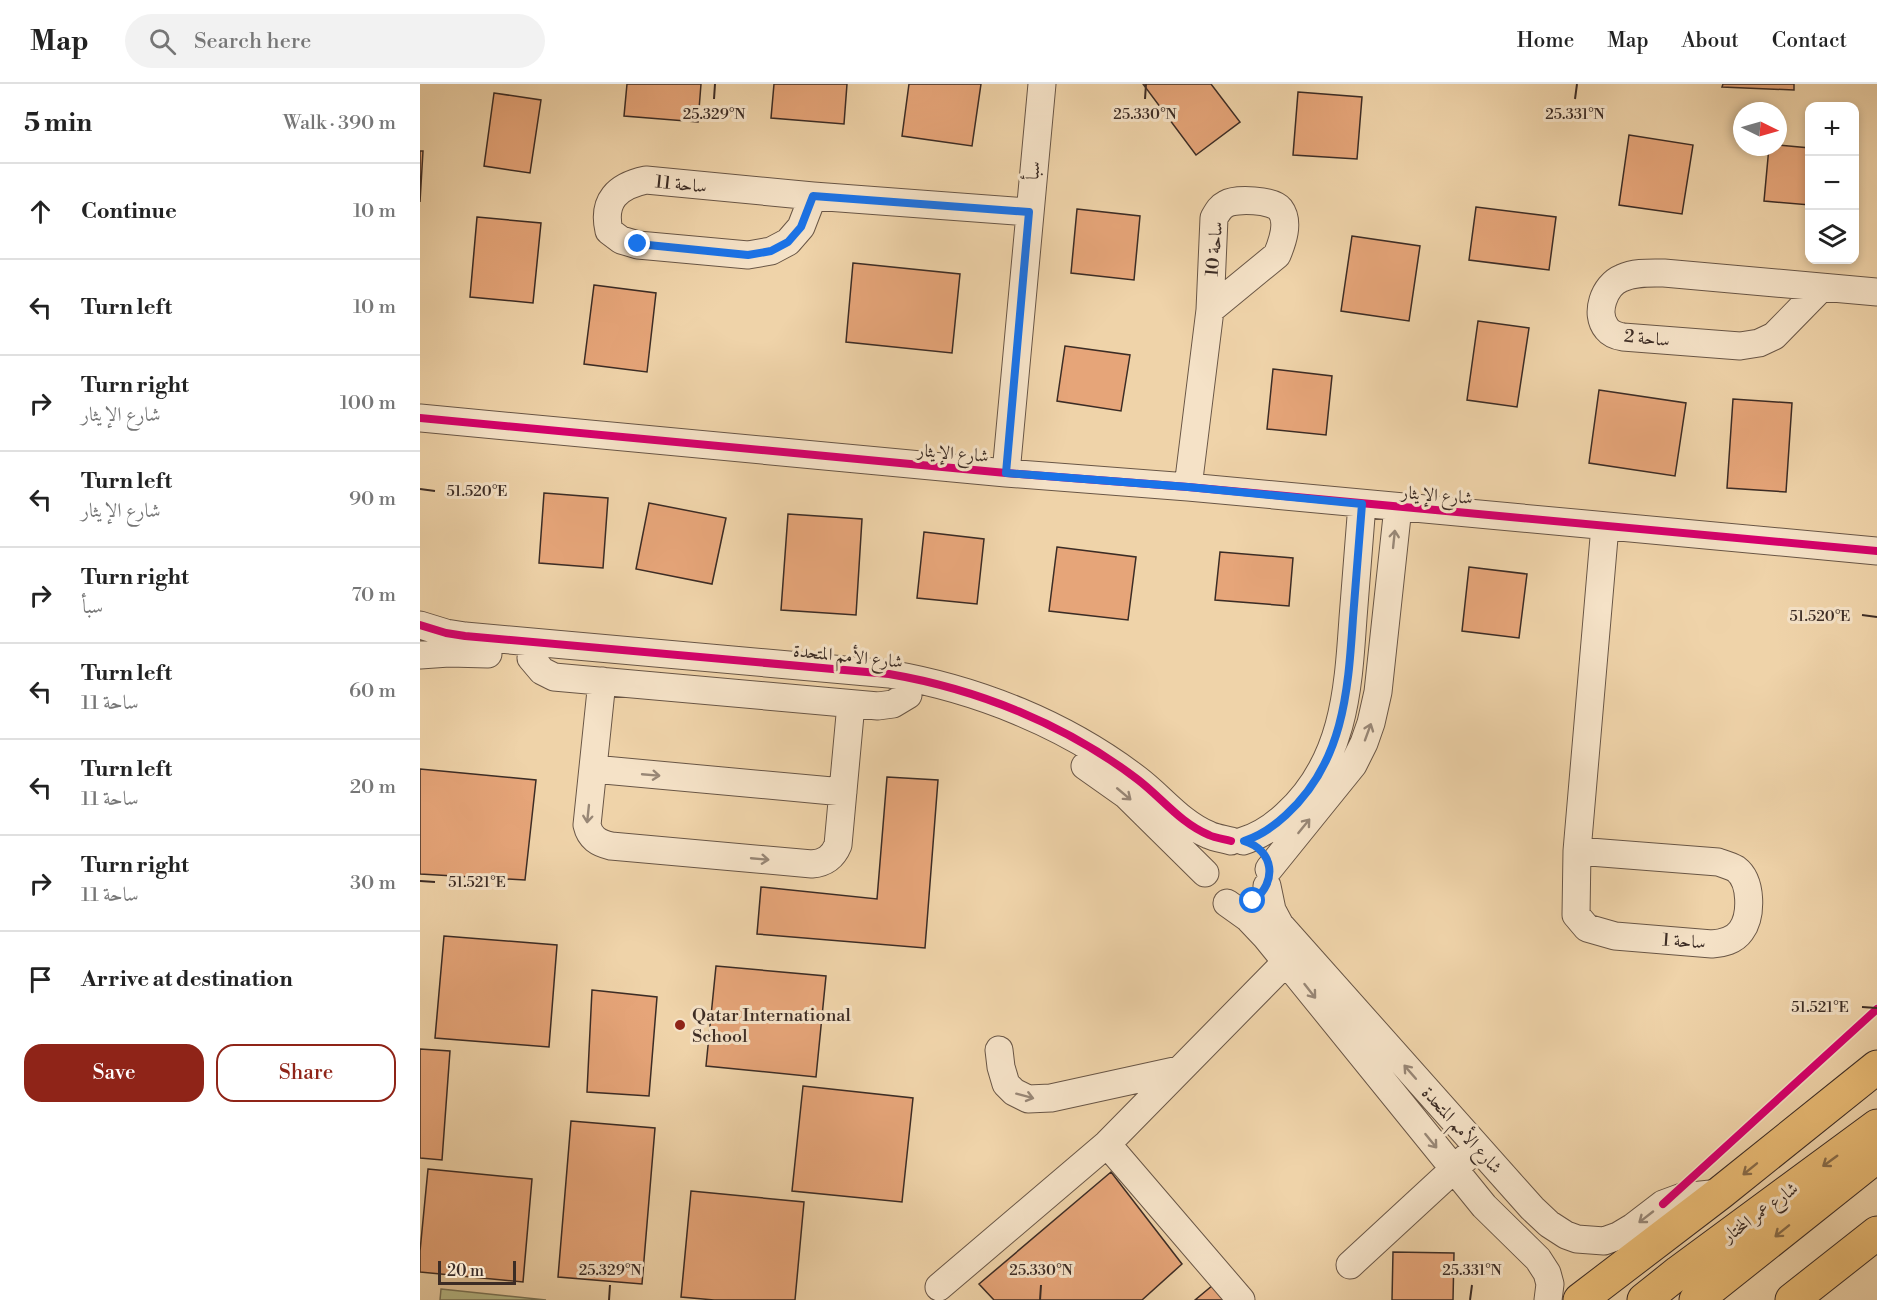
<!DOCTYPE html>
<meta charset="utf-8">
<style>
body{margin:0;font-family:"Libre Bodoni",Amiri,serif;background:#f2f2f2;color:#222}
.controls{position:absolute;right:18px;top:18px;display:grid;overflow:hidden;border-radius:12px;box-shadow:0 3px 9px #0003}
.controls button{width:54px;height:54px;display:grid;place-items:center;padding:0;border:0;border-bottom:2px solid #e0e0e0;background:#fff;color:#222;font:30px sans-serif}
.compass{position:absolute;left:1313px;top:18px;width:54px;height:54px;border-radius:50%;background:#fff;box-shadow:0 3px 9px #0003;rotate:95deg}
.scale{position:absolute;left:18px;bottom:15px;width:78px;box-sizing:border-box;padding-left:6px;border:3px solid #3c2c25;border-top:0;font-size:16px;line-height:21px;white-space:nowrap;color:#3c2c25;-webkit-text-stroke:4px #f5e2c7;paint-order:stroke}
.stop{position:absolute;width:18px;height:18px;margin:-14px;border:4px solid #1a73e8;border-radius:50%;background:#fff}
.stop.end{background:#1a73e8;border-color:#fff;box-shadow:0 2px 6px #0008}
.list{margin:0;padding:0;list-style:none}
h2{display:flex;justify-content:space-between;align-items:center;height:78px;margin:0;padding:0 24px;font-size:26px}
h2 small{font-size:20px;font-weight:400;color:#767676}
.list li{display:grid;grid-template-columns:39px 1fr auto;gap:18px;align-items:center;box-sizing:border-box;height:96px;padding:0 24px;border-top:2px solid #e0e0e0}
.list b{display:block;font-size:22px;white-space:nowrap}
.list p{margin:0;font-size:20px;white-space:nowrap;color:#767676}
.list em{font-size:20px;font-style:normal;color:#767676}
.actions{display:flex;gap:12px;padding:18px 24px}
.actions a{flex:1;padding:14px 0;border:2px solid #8f2418;border-radius:18px;text-align:center;font-size:21px;color:#8f2418}
.actions .main{background:#8f2418;color:#fff}
.icon{flex:none;width:33px;height:33px;fill:none;stroke:currentColor;stroke-width:2;stroke-linecap:round;stroke-linejoin:round}
.map{position:relative;flex:none;width:1457px;height:1216px;overflow:hidden}
header{display:flex;align-items:center;gap:36px;box-sizing:border-box;height:84px;padding:0 30px;background:#fff;border-bottom:2px solid #e0e0e0}
header strong{font-size:28px}
nav{display:flex;gap:33px;margin-inline-start:auto;font-size:21px}
.search{width:420px;height:54px;background:#f2f2f2;display:flex;align-items:center;gap:15px;box-sizing:border-box;padding:0 21px;border-radius:33px;color:#767676;font-size:22px}
main{display:flex}
aside{flex:1;background:#fff}
.map>svg:first-child{display:block}
.green{fill:#b8bc89;stroke:#7a7457;stroke-width:1.5}
.building{fill:#e6a579;stroke:#3c2c25;stroke-width:1.5}
.lines{fill:none;stroke-linecap:round;stroke-linejoin:round}
.minor-casing{stroke:#695646;stroke-width:29}
.major-casing{stroke:#3c2c25;stroke-width:35}
.highway-casing{stroke:#3c2c25;stroke-width:35}
.minor{stroke:#f5e2c7;stroke-width:27}
.major{stroke:#e8ba74;stroke-width:33}
.highway{stroke:#e8ba74;stroke-width:33}
.cycleway-casing{stroke:#f5e2c7;stroke-width:11}
.cycleway{stroke:#d6006c;stroke-width:8}
.oneway{stroke:#988776}
.oneway2{stroke:#896c49}
.route{stroke:#1a73e8;stroke-width:8}
.ticks{fill:none;stroke:#3c2c25;stroke-width:2}
.poi-dot{fill:#8f2418;stroke:#f5e2c7;stroke-width:2}
.labels{text-anchor:middle;stroke-width:6;stroke-linejoin:round;paint-order:stroke}
.street-label{font-size:18px;fill:#3c2c25;stroke:#f5e2c7}
.poi-label{font-size:18px;fill:#3c2c25;stroke:#f5e2c7;text-anchor:start}
.ticks-label{font-size:15px;text-anchor:middle;fill:#3c2c25;stroke:#f5e2c7;stroke-width:6;stroke-linejoin:round;paint-order:stroke}
</style>
<header>
<strong>Map</strong>
<div class="search"><svg class="icon" aria-label="search" viewBox="0 0 24 24"><circle cx="10" cy="10" r="6"/><path d="M15 15l6 6"/></svg>Search here</div>
<nav><a>Home</a><a>Map</a><a>About</a><a>Contact</a></nav>
</header>
<main>
<aside>
<h2>5 min<small>Walk · 390 m</small></h2>
<ul class="list">
<li><svg class="icon" aria-label="ahead" viewBox="0 0 24 24"><path d="M12 20V5M6 11l6-6 6 6"/></svg><div><b>Continue</b></div><em>10 m</em></li>
<li><svg class="icon" aria-label="left" viewBox="0 0 24 24"><path d="M17 20v-9H6M10 6l-5 5 5 5"/></svg><div><b>Turn left</b></div><em>10 m</em></li>
<li><svg class="icon" aria-label="right" viewBox="0 0 24 24"><path d="M7 20v-9h11M14 6l5 5-5 5"/></svg><div><b>Turn right</b><p>شارع الإيثار</p></div><em>100 m</em></li>
<li><svg class="icon" aria-label="left" viewBox="0 0 24 24"><path d="M17 20v-9H6M10 6l-5 5 5 5"/></svg><div><b>Turn left</b><p>شارع الإيثار</p></div><em>90 m</em></li>
<li><svg class="icon" aria-label="right" viewBox="0 0 24 24"><path d="M7 20v-9h11M14 6l5 5-5 5"/></svg><div><b>Turn right</b><p>سبأ</p></div><em>70 m</em></li>
<li><svg class="icon" aria-label="left" viewBox="0 0 24 24"><path d="M17 20v-9H6M10 6l-5 5 5 5"/></svg><div><b>Turn left</b><p>ساحة 11</p></div><em>60 m</em></li>
<li><svg class="icon" aria-label="left" viewBox="0 0 24 24"><path d="M17 20v-9H6M10 6l-5 5 5 5"/></svg><div><b>Turn left</b><p>ساحة 11</p></div><em>20 m</em></li>
<li><svg class="icon" aria-label="right" viewBox="0 0 24 24"><path d="M7 20v-9h11M14 6l5 5-5 5"/></svg><div><b>Turn right</b><p>ساحة 11</p></div><em>30 m</em></li>
<li><svg class="icon" aria-label="arrive" viewBox="0 0 24 24"><path d="M6 21V4h12l-3 4 3 4H6"/></svg><div><b>Arrive at destination</b></div></li>
</ul>
<div class="actions"><a class="main">Save</a><a>Share</a></div>
</aside>
<div class="map">
<svg width="1457" height="1216" viewBox="0 0 1457 1216">
<rect width="100%" height="100%" fill="#efd3a9"/>
<filter id="stains"><feTurbulence type="fractalNoise" baseFrequency=".00333" numOctaves="4"/><feColorMatrix values="0 0 0 0 .2 0 0 0 0 .09 0 0 0 0 .02 0 0 0 .5 -.17"/></filter>
<radialGradient id="worn" r=".72"><stop offset=".6" stop-color="#630" stop-opacity="0"/><stop offset="1" stop-color="#630" stop-opacity=".3"/></radialGradient>
<path class="green" d="M21,1205L126,1216H20Z"/>
<path class="building" d="M207,0H281L278,38L204,32Z
M354,0H427L424,40L351,34Z
M489,0H561L552,62L482,52Z
M723,0H791L820,38L776,71Z
M1303,0H1374V6L1302,3Z
M878,8L942,13L937,75L873,71Z
M74,9L121,16L110,89L64,82Z
M1209,51L1273,61L1262,130L1199,121Z
M1358,61L1390,64V121L1344,117L1349,63H1358Z
M0,67H3L0,118Z
M1056,123L1136,133L1129,186L1049,176Z
M657,125L720,132L714,196L651,189Z
M57,133L121,139L113,219L50,213Z
M932,152L1000,162L989,237L921,227Z
M433,179L540,190L532,269L426,258Z
M174,201L236,209L227,288L164,280Z
M1058,237L1109,244L1097,323L1047,316Z
M645,262L710,271L701,327L637,317Z
M853,285L912,292L906,351L847,345Z
M1179,306L1266,319L1255,392L1169,379Z
M1313,315L1372,319L1366,408L1307,404Z
M124,409L188,414L183,484L119,479Z
M229,419L306,434L292,500L216,485Z
M368,430L442,435L436,531L361,526Z
M504,448L564,455L557,520L497,514Z
M637,463L716,473L708,536L629,527Z
M800,468L873,474L869,522L795,516Z
M1049,483L1107,490L1099,554L1042,547Z
M0,685L116,696L105,796L0,790Z
M467,693L518,696L505,864L337,850L341,803L457,815Z
M24,852L137,861L129,963L15,954Z
M296,882L406,892L396,993L286,982Z
M172,906L237,913L229,1012L167,1008Z
M0,965L30,967L22,1076L0,1074Z
M383,1002L493,1014L482,1118L372,1107Z
M151,1037L235,1044L222,1200L138,1193Z
M8,1085L112,1095L103,1198L0,1188V1167Z
M691,1088L762,1180L722,1216H574L559,1200Z
M271,1107L384,1118L375,1216H294L261,1213Z
M973,1168L1034,1169L1033,1216H972Z
M793,1201L805,1216H775Z"/>
<g class="lines">
<defs>
<path id="minor" d="M393,112L381,143L368,158L351,167L328,171L218,161L201,156L189,147C182,117 197,102 226,96L393,112L609,128
M1401,204L1354,252L1339,259L1320,262L1203,253C1197,252 1191,250 1187,245C1174,230 1184,201 1202,194C1215,188 1230,189 1244,189L1457,208
M0,334L586,389L768,403L1457,467
M586,389L622,0
M768,403L790,226L794,134C798,127 800,123 806,120C816,114 853,116 860,125C870,138 862,159 857,171L790,226
M0,541L26,549L45,552L469,590C557,605 645,640 717,695C741,713 760,739 789,751C795,754 804,755 811,757
M0,571L29,569L68,570
M111,574L122,587L134,593L458,622L473,620L488,611
M182,597L167,741C170,754 178,759 191,762L392,780C405,779 413,773 418,761L431,620
M665,682L706,711L785,789
M173,685L423,708
M823,757C840,752 853,743 866,731C924,678 928,607 933,534C936,496 939,458 942,420
M1157,767L1298,778C1304,780 1311,782 1316,785C1332,797 1332,832 1321,847C1314,857 1303,859 1292,860L1195,852L1167,844L1156,831L1157,767L1185,442
M849,785L933,681L944,659L951,639L958,608L978,423
M847,802L852,826L860,841L1112,1124L1129,1140L1146,1151L1157,1155L1184,1157L1198,1152L1213,1143L1243,1120L1262,1113L1300,1109
M807,819L828,834L846,853L1064,1122L1118,1175L1127,1189L1130,1200L1128,1216
M579,966L581,983L586,1000L594,1008L608,1015L631,1014L759,986
M687,1060L821,1216
M930,1181L1047,1073
M519,1203L687,1060L867,877"/>
<path id="major" d="M1224,1216L1259,1188L1457,1042
M1276,1216L1457,1072
M1372,1216L1457,1149"/>
<path id="highway" d="M1160,1216L1300,1109L1457,983"/>
</defs>
<use href="#minor" class="minor-casing"/>
<use href="#major" class="major-casing"/>
<use href="#highway" class="highway-casing"/>
<use href="#minor" class="minor"/>
<use href="#major" class="major"/>
<use href="#highway" class="highway"/>
<defs>
<path id="cycleway" d="M0,334L586,389L768,403L1457,467
M0,541L26,549L45,552L469,590C557,605 645,640 717,695C741,713 760,739 789,751C795,754 804,755 811,757
M1243,1120L1457,925"/>
</defs>
<use href="#cycleway" class="cycleway-casing"/>
<use href="#cycleway" class="cycleway"/>
</g>
<defs><path id="oneway-shaft" d="M-6 0H5M1.5-3L5.5 0L1.5 3" fill="none" stroke-width="1.6" stroke-linecap="round" stroke-linejoin="round" transform="scale(1.5)"/></defs>
<g class="oneway">
<use href="#oneway-shaft" transform="translate(974 455) rotate(-84)"/>
<use href="#oneway-shaft" transform="translate(948 648) rotate(-70)"/>
<use href="#oneway-shaft" transform="translate(231 691) rotate(5)"/>
<use href="#oneway-shaft" transform="translate(704 710) rotate(40)"/>
<use href="#oneway-shaft" transform="translate(168 730) rotate(96)"/>
<use href="#oneway-shaft" transform="translate(884 742) rotate(-51)"/>
<use href="#oneway-shaft" transform="translate(340 775) rotate(5)"/>
<use href="#oneway-shaft" transform="translate(890 907) rotate(52)"/>
<use href="#oneway-shaft" transform="translate(990 988) rotate(-131)"/>
<use href="#oneway-shaft" transform="translate(605 1012) rotate(15)"/>
<use href="#oneway-shaft" transform="translate(1011 1057) rotate(51)"/>
<use href="#oneway-shaft" transform="translate(1226 1133) rotate(142)"/>
</g>
<g class="oneway2">
<use href="#oneway-shaft" transform="translate(1410 1077) rotate(144)"/>
<use href="#oneway-shaft" transform="translate(1330 1085) rotate(141)"/>
<use href="#oneway-shaft" transform="translate(1362 1147) rotate(141)"/>
</g>
<g class="lines">
<path class="route" d="M218,160L328,171L351,167L368,158L381,143L393,112L609,128L586,389L768,403L942,420C939,458 936,496 933,534C928,607 924,678 866,731C853,743 840,752 824,757C854,766 858,798 833,817"/>
</g>
<path class="ticks" d="M294,15L295,0M725,15L726,0M1155,15L1157,0M0,405L15,407M1442,531L1457,533M0,797L15,798M1442,923L1457,924M189,1216L190,1201M620,1216L621,1201M1050,1216L1052,1201"/>
<circle class="poi-dot" cx="260" cy="941" r="6"/>
<g class="labels">
<g class="street-label">
<text transform="translate(613 87) rotate(-84)" y="6">سبأ</text>
<text transform="translate(261 100) rotate(6)" y="6">ساحة 11</text>
<text transform="translate(794 165) rotate(-85)" y="6">ساحة 10</text>
<text transform="translate(1227 254) rotate(6)" y="6">ساحة 2</text>
<text transform="translate(533 369) rotate(5)" y="6">شارع الإيثار</text>
<text transform="translate(1017 411) rotate(5)" y="6">شارع الإيثار</text>
<text transform="translate(428 572) rotate(6)" y="6">شارع الأمم المتحدة</text>
<text transform="translate(1264 857) rotate(4)" y="6">ساحة 1</text>
<text transform="translate(1042 1046) rotate(48)" y="6">شارع الأمم المتحدة</text>
<text transform="translate(1340 1128) rotate(-36)" y="6">شارع عمر المختار</text>
</g>
<g class="poi-label">
<text x="272" y="937">Qatar International<tspan x="272" dy="21">School</tspan></text>
</g>
</g>
<g class="ticks-label">
<text x="294" y="35">25.329°N</text>
<text x="1155" y="35">25.331°N</text>
<text x="725" y="35">25.330°N</text>
<text x="57" y="412">51.520°E</text>
<text x="1400" y="537">51.520°E</text>
<text x="57" y="803">51.521°E</text>
<text x="1400" y="928">51.521°E</text>
<text x="190" y="1191">25.329°N</text>
<text x="621" y="1191">25.330°N</text>
<text x="1052" y="1191">25.331°N</text>
</g>
<rect width="100%" height="100%" filter="url(#stains)"/>
<rect width="100%" height="100%" fill="url(#worn)"/>
</svg>
<div class="controls">
<button>+</button>
<button>−</button>
<button><svg class="icon" aria-label="layers" viewBox="0 0 24 24"><path d="M12 4l9 5-9 5-9-5zM3 14l9 5 9-5"/></svg></button>
</div>
<svg class="compass" viewBox="-18 -18 36 36"><path d="M0-13l5 13h-10z" fill="#e53935"/><path d="M0 13l5-13h-10z" fill="#767676"/></svg>
<div class="scale">20 m</div>
<div class="stop" style="left:833px;top:817px"></div>
<div class="stop end" style="left:218px;top:160px"></div>
</div>
</main>
